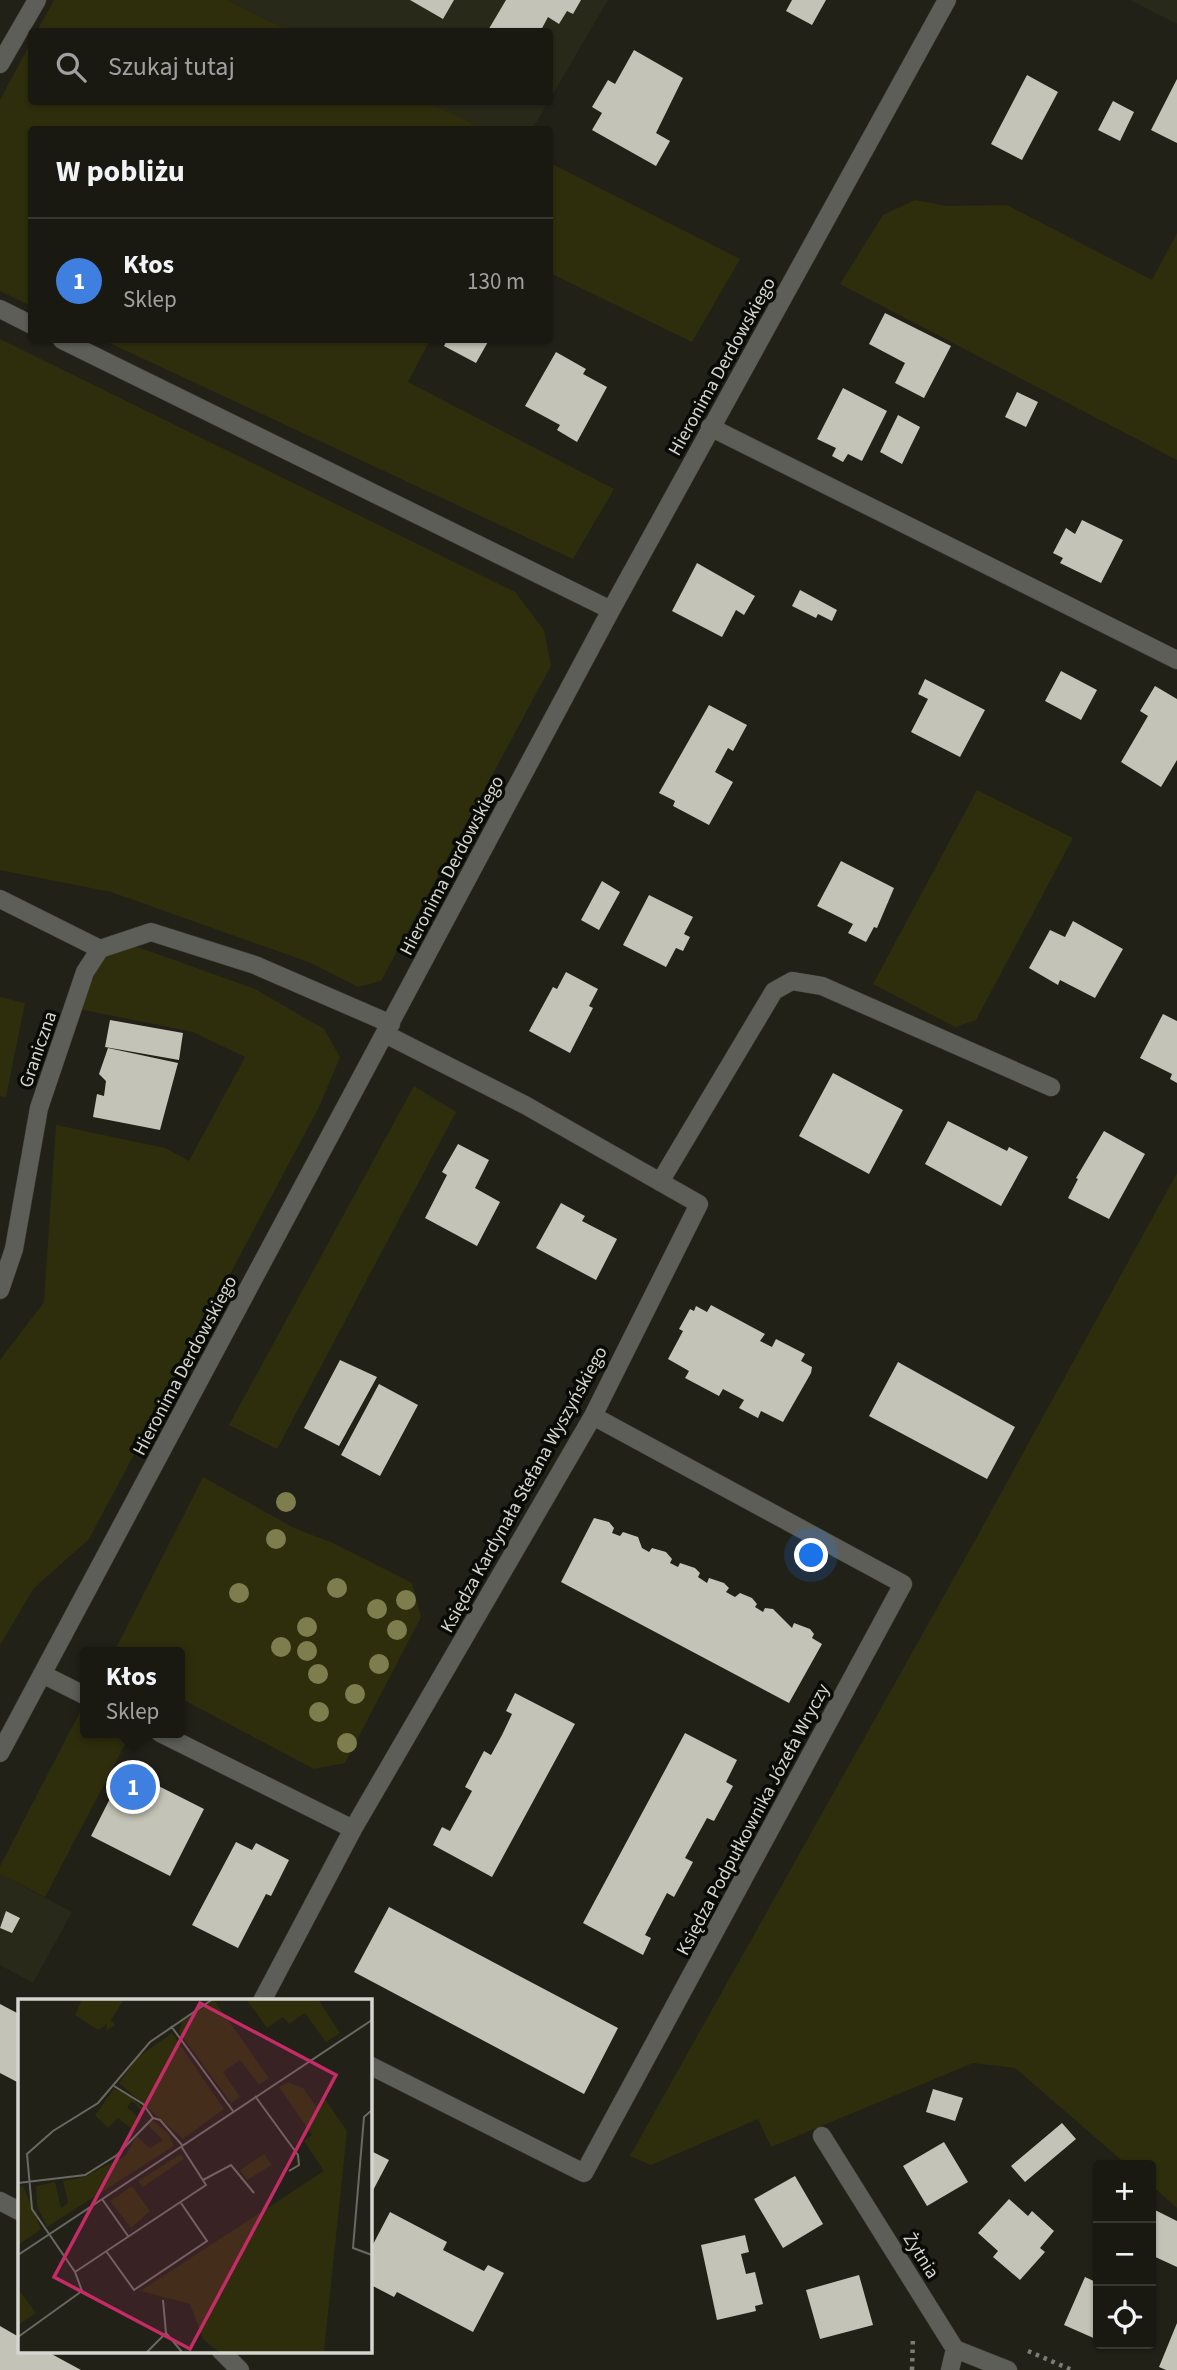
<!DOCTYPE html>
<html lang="pl">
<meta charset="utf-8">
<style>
body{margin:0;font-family:"Source Sans 3",sans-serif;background:#22221b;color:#f1f3f6}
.controls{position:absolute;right:21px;bottom:21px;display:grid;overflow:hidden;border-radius:7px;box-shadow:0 2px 5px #0004}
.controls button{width:63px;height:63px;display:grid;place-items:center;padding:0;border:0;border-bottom:2px solid #373832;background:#191912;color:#f1f3f6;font:35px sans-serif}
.you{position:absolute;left:812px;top:1556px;width:24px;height:24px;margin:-18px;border:5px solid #fff;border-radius:50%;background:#1a73e8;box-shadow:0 0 0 10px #1a73e833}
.badge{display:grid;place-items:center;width:46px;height:46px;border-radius:50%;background:#b5acf8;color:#fff;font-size:23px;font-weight:700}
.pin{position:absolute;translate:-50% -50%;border:4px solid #fff;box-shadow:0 2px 7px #0006}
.popup{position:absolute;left:80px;top:1647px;width:105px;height:91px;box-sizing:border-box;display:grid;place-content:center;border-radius:7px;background:#191912;filter:drop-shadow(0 2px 5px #0005);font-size:23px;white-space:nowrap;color:#9fa09f}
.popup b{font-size:26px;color:#f1f3f6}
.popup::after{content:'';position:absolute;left:50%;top:100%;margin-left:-14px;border:14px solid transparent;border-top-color:#191912}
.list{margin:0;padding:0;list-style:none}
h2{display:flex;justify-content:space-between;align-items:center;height:91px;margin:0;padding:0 28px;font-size:30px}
h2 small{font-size:23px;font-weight:400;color:#9fa09f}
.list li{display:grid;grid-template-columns:46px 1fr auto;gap:21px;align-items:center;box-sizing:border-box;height:126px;padding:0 28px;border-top:2px solid #373832}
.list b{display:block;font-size:26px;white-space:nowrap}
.list p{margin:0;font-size:23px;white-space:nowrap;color:#9fa09f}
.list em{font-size:23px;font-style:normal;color:#9fa09f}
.icon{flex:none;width:38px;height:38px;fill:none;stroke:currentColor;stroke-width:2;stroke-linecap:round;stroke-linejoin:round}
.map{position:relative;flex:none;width:1177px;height:2370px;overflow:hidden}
.search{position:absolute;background:#191912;box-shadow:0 2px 5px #0004;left:28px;top:28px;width:525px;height:77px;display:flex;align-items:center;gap:18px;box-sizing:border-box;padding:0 24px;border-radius:7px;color:#9fa09f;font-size:26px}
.panel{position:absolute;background:#191912;box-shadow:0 2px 5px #0004;left:28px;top:126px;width:525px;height:217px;border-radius:7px}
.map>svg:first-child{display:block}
.built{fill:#29291a}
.green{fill:#2e2e0d}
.building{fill:#c3c3b7}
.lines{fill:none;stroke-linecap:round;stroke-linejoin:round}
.minor-casing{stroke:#3e3e35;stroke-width:19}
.path{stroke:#7c7c75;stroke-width:4.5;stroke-dasharray:3.5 5;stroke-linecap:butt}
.minor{stroke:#5e5e59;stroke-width:18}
.tree{fill:#7d7d4d}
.labels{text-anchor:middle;stroke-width:7;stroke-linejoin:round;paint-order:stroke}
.street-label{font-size:19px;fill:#d6d6d0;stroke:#0a0a07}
.inset-road{fill:none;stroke:#696962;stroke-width:2}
.view{fill:#c42b67;fill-opacity:0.15;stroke:#c42b67;stroke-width:3.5}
.inset-edge{fill:none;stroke:#d6d6d0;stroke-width:3.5}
</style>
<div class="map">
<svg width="1177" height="2370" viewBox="0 0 1177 2370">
<rect width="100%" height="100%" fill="#212118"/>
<path class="built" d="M227,0H608L550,99V32L290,31Z
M1130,0H1177V24Z
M428,102H548L532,130L484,129Z
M0,1874L72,1912L33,1983L0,1965Z"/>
<path class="green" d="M54,0H227L290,31H37Z
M31,42L32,102H428L484,129L32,130L31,306L0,291V100Z
M550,163L740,259L692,342L550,273Z
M915,200L947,206L1007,205L1152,280L1177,233V460L840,284L883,215Z
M0,339L515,592L544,630L551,666L381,981L358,987L311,963L111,892L0,870Z
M103,340H430L408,382L614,489L573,559Z
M977,790L1073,838L976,1020L955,1027L873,984Z
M135,946L255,989L324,1029L340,1057L319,1107L89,1539L34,1588L0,1645V1360L44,1302L56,1125L165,1148L189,1161L245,1057L193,1032L79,1009L102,959Z
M0,997L25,1003L6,1097L0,1096Z
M414,1086L456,1112L277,1449L229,1425Z
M1177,1173V2208L1151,2185V2165H1127L1015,2068L973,2063L771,2147L758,2119L651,2165L630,2156L978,1535Z
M203,1477L294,1528L333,1543L412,1583L421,1617L345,1763L314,1769L180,1698V1652H114Z
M80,1712L86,1715V1733H121L129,1737L45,1897L0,1874V1866Z"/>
<path class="building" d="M410,0H454L443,19Z
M506,0H581L573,14L567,11L559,24L548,17L540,32H487Z
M792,0H826L812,25L786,11Z
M634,50L683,78L656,133L670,141L656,166L592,130L602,113L592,107L608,80L615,84Z
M1027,75L1058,92L1022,160L991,144Z
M1177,79V143L1151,130Z
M1113,101L1134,112L1120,141L1098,130Z
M885,313L951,346L924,398L895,383L905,363L869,344Z
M447,340H489L476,363L444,346Z
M556,352L586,369L583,374L607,387L577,442L557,430L560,425L525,406Z
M843,388L887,411L862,461L848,454L843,462L832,456L836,448L817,439Z
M1017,392L1038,402L1026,427L1005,417Z
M898,415L920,427L902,464L880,452Z
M1082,520L1123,540L1101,583L1060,563L1063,558L1053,553L1066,528L1075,534Z
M697,563L755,596L744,615L736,610L722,637L672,611Z
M800,590L837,610L832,621L818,614L816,618L792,606Z
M1061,671L1097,690L1081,720L1045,701Z
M925,679L985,710L960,757L911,732L928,699L918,694Z
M1155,686L1177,699V760L1161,787L1121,762L1148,716L1140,711Z
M709,705L747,725L733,751L728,748L715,772L733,782L709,825L673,806L675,801L659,793Z
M841,861L894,888L877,928L874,927L866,942L848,933L853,924L817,906Z
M602,881L620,892L599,930L581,920Z
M649,895L693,917L684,934L690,937L683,951L676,948L666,967L623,945Z
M1073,921L1123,949L1095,998L1060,980L1058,985L1029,968L1050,930L1065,937Z
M566,972L598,989L589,1006L593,1008L570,1053L529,1031L553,987L557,989Z
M1163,1014L1177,1021V1083L1170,1079L1172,1074L1140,1058Z
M110,1020L183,1033L179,1060L105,1047Z
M108,1048L178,1063L160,1130L93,1117L97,1094L104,1096L106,1081L99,1074Z
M833,1073L903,1110L869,1174L799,1136Z
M948,1121L1007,1151L1009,1147L1028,1157L1001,1206L925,1164Z
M1104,1131L1145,1154L1109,1219L1068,1198L1078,1179L1076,1178Z
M458,1144L489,1160L475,1188L500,1202L477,1246L425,1218L447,1175L442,1172Z
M561,1203L585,1216L582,1221L617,1239L596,1280L536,1248Z
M711,1305L765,1334L760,1341L772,1347L776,1339L805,1354L801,1361L812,1367L811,1373L783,1422L761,1411L758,1418L739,1408L744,1400L723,1389L719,1396L685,1378L689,1371L668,1359L683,1331L679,1329L690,1309L694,1311L696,1306L707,1312Z
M340,1360L377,1377L339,1446L304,1428Z
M898,1362L1015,1427L987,1479L869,1416Z
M379,1384L418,1405L380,1476L341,1455Z
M594,1518L609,1522L614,1528L612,1533L620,1536L623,1532L638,1537L642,1548L649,1552L652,1548L666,1552L672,1559L670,1563L678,1567L680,1563L695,1568L700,1573L698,1577L707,1583L709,1578L724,1583L729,1588L726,1592L735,1597L740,1593L752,1598L757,1604L755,1607L763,1612L765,1608L773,1609L792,1628L794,1623L810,1629L814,1634L812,1638L822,1644L789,1703L561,1582Z
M515,1693L575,1724L492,1877L433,1845L442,1827L450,1831L472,1791L465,1787L484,1751L491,1755L502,1735L512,1714L506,1711Z
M685,1733L737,1760L726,1782L733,1786L714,1821L707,1818L685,1858L693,1862L674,1897L667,1893L645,1935L651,1938L643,1955L583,1923Z
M125,1769L204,1809L170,1876L91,1836Z
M236,1842L252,1850L256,1843L289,1860L271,1896L266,1894L238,1948L192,1925Z
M389,1907L618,2028L584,2094L354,1972Z
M6,1911L20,1918L12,1933L0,1928Z
M0,2004L19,2014V2083L0,2073Z
M933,2089L963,2098L955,2121L926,2112Z
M1062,2123L1076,2139L1025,2182L1011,2166Z
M944,2142L968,2182L927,2206L903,2166Z
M369,2150L389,2160L369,2198Z
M795,2176L823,2224L783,2248L754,2199Z
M1009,2199L1028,2216L1032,2211L1054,2231L1040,2248L1045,2252L1020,2280L993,2257L998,2251L978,2233Z
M1151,2208L1177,2221V2267L1151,2255Z
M390,2212L447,2242L443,2250L484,2271L488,2265L504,2273L473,2332L397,2292L394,2297L369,2284V2252Z
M745,2235L749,2252L741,2254L746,2274L755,2272L763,2304L755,2306L756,2311L717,2320L701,2245Z
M859,2275L873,2325L820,2339L806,2290Z
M1085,2277L1098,2283V2340L1064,2325Z
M1177,2323V2370H1166L1159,2367Z
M0,2326L19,2337V2351H46L81,2370H0Z"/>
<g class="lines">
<defs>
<path id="minor" d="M0,64L37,0
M0,309L32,325
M62,340L611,610
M710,427L1177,660
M0,899L100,949
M660,1182L774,991L792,981L822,986L1051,1087
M0,1290L14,1249L39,1108L85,972L100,949L151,932L255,965L391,1024
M42,1674L86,1696
M160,1733L353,1829
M0,1753L611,610L947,0
M262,2001L353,1829L593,1416L699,1204L525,1105L385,1034
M369,2065L584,2173L903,1584L593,1416
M822,2136L955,2349L1008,2370
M0,2201L19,2211
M221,2351L240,2370
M950,2370L955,2349"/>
</defs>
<use href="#minor" class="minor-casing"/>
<path class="path" d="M1028,2351L1072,2370
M912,2370L913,2336"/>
<use href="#minor" class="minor"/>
</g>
<g class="tree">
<circle cx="286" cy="1502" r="10"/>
<circle cx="276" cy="1539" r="10"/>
<circle cx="337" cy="1588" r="10"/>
<circle cx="239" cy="1593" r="10"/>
<circle cx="406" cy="1600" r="10"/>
<circle cx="377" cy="1609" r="10"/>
<circle cx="307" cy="1627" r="10"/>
<circle cx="397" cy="1630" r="10"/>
<circle cx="281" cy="1647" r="10"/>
<circle cx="307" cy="1651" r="10"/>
<circle cx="379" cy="1664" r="10"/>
<circle cx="318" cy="1674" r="10"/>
<circle cx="355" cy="1694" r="10"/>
<circle cx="319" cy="1712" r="10"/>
<circle cx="347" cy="1743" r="10"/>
</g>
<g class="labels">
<g class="street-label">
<text transform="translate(721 366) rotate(-61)" y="7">Hieronima Derdowskiego</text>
<text transform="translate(451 865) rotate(-62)" y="7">Hieronima Derdowskiego</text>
<text transform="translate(37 1049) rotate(-71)" y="7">Graniczna</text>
<text transform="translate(184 1365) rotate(-62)" y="7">Hieronima Derdowskiego</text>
<text transform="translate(523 1489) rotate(-61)" y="7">Księdza Kardynała Stefana Wyszyńskiego</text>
<text transform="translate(752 1819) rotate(-62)" y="7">Księdza Podpułkownika Józefa Wryczy</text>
<text transform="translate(922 2255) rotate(58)" y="7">Żytnia</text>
</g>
</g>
<g transform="translate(18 1999)">
<rect width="354" height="354" fill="#212118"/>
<path d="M64,0H106L93,21L97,26L88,32L89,25L80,31L57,16ZM228,0H300L322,34L308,43L287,14L271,25L265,18L249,29ZM196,1L251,79L241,86L222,61L205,73L222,98L213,104L161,33L164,23ZM154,34L206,110L165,140L101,84L120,58ZM270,83L285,89L298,107L307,100L329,132L306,352L310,353H201L185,340L172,305L122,292L306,172L286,142L294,136L261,88ZM96,90L107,93L124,108L126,113L114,102L109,108L123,121L115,131L100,119L90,129L77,116ZM134,121L150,134L156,147L29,228L19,207L18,187L37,183L43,209L50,204L45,182L66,178L107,157L119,137L132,149L145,141L129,125ZM163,155L166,160L125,188L120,182ZM246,155L254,166L229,181L222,171ZM5,187L23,230L0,246V188ZM114,187L132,212L113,229L92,202ZM0,290L18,314L0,326Z" fill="#2e2e0d"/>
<path class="inset-road" d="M153,27L215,112M96,87L125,105L135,119M237,97L280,156L281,166L271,172M354,111L346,118L335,249L354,256M185,181L213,166L236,194M0,184L67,176L99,156L135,119L142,121L164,146M84,200L110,237M88,252L116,291L189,242L163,204M0,256L354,21M57,273L188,186L163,147M145,301L148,334L164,353M0,338L64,292L57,273L14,210L9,155L35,132L80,104L132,43L195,0M129,353L148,334"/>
<path class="view" d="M182,4L318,76L172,350L36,278Z"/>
<rect width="354" height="354" class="inset-edge"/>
</g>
</svg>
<div class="controls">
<button>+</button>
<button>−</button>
<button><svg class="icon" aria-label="locate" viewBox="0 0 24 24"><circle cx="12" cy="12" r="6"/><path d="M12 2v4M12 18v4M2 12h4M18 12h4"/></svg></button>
</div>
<div class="you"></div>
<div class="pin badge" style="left:133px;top:1787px;background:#3f7fe0">1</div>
<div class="popup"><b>Kłos</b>Sklep</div>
<div class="search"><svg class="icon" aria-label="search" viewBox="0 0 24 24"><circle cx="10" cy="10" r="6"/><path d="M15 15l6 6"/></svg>Szukaj tutaj</div>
<section class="panel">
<h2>W pobliżu<small></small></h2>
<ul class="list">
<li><span class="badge" style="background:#3f7fe0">1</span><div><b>Kłos</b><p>Sklep</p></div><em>130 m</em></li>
</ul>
</section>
</div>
